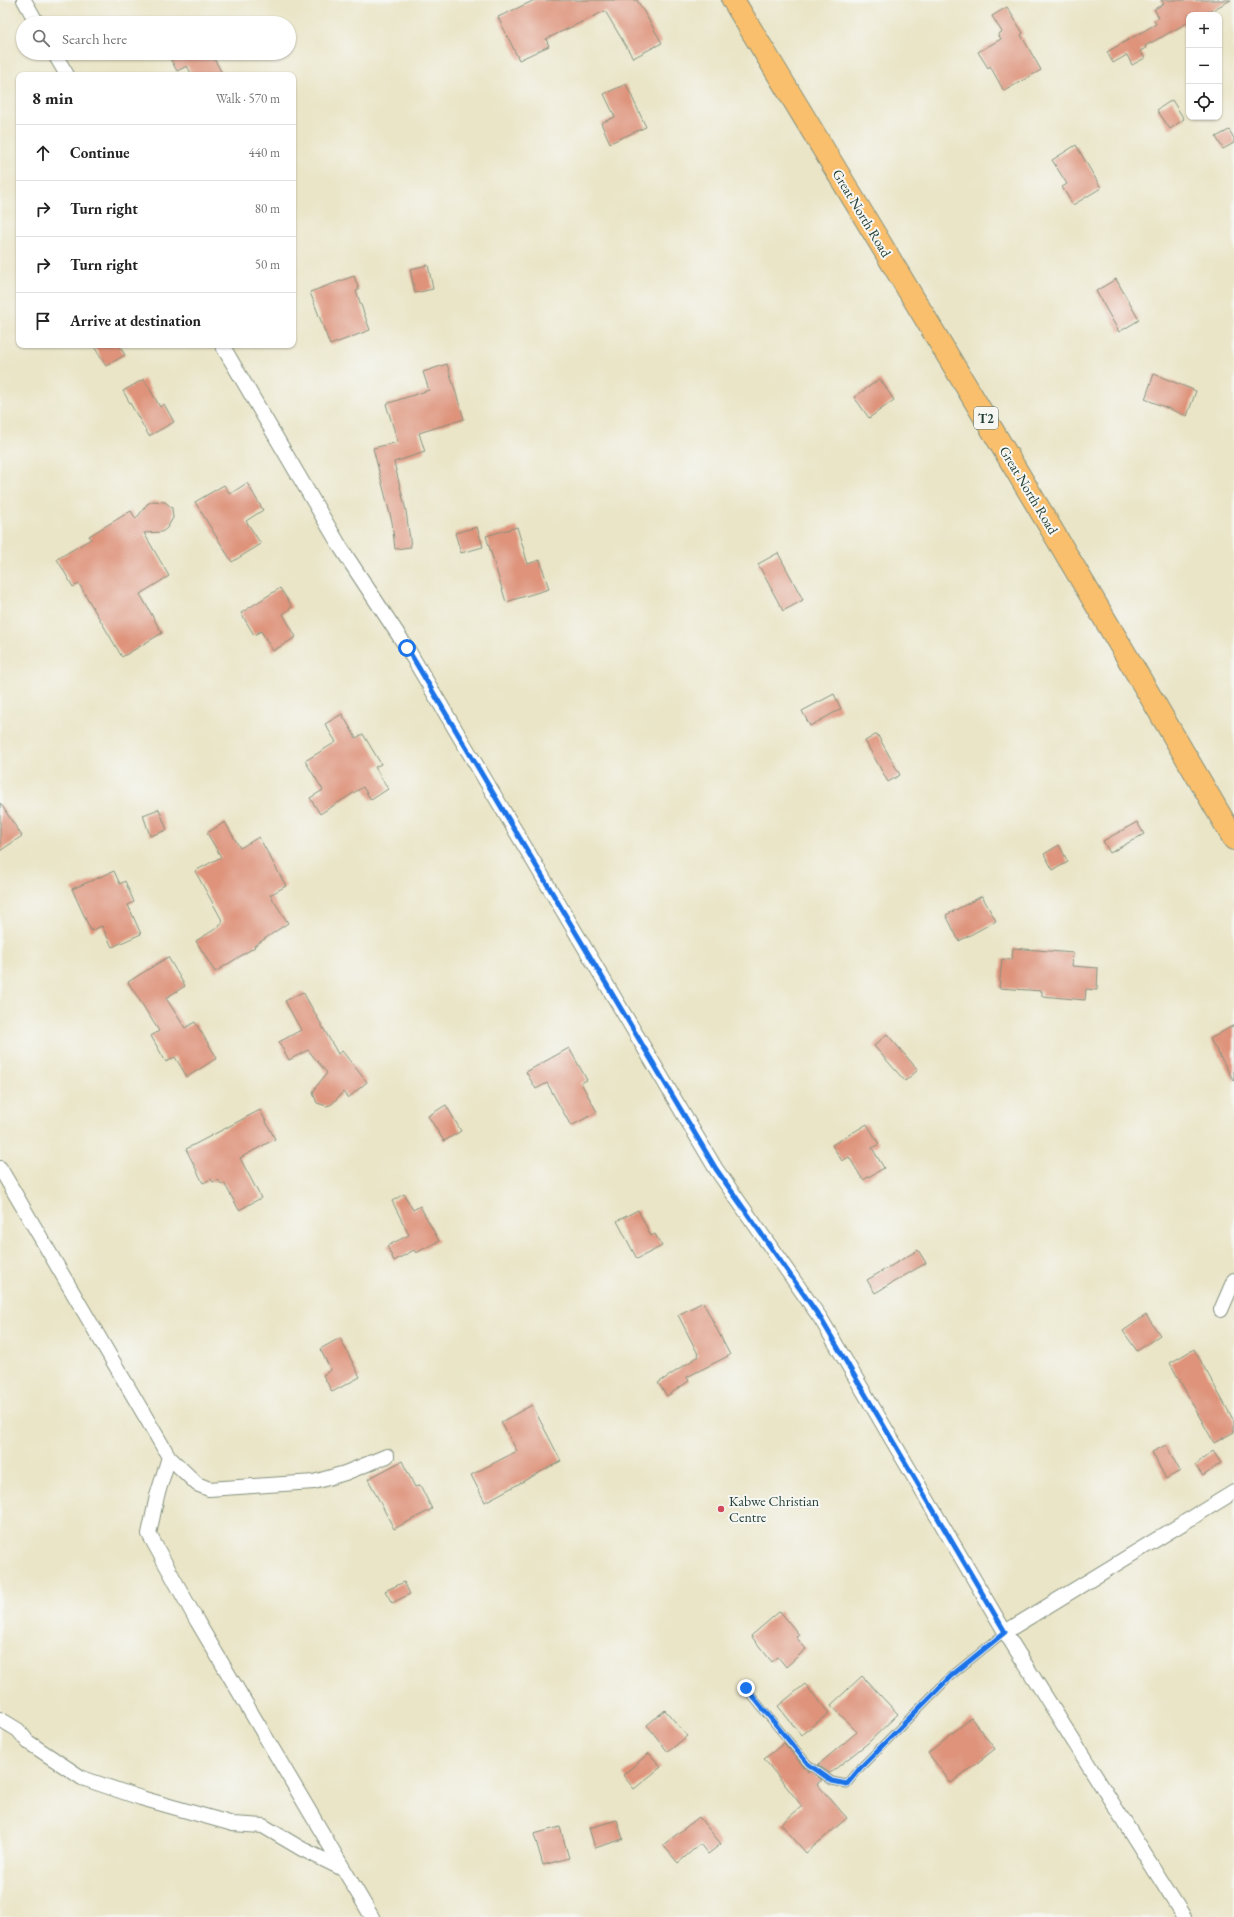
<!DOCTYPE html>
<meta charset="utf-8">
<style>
body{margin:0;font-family:"EB Garamond",serif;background:#f2f2f2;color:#222}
.controls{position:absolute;right:12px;top:12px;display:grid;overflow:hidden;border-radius:8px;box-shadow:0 1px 3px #0004}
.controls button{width:36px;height:36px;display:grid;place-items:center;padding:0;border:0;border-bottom:1px solid #e0e0e0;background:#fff;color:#222;font:20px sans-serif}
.stop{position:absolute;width:12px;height:12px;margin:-9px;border:3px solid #1a73e8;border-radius:50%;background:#fff}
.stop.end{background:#1a73e8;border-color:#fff;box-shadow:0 1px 4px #0008}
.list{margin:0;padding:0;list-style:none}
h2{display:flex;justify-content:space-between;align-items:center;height:52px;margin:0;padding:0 16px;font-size:17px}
h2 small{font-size:13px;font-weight:400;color:#767676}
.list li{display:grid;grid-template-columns:26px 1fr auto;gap:12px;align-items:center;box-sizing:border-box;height:56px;padding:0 16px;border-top:1px solid #e0e0e0}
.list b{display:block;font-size:15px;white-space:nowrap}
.list em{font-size:13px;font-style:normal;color:#767676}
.icon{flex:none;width:22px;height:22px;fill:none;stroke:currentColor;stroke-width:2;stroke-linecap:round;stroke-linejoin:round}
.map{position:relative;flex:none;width:1234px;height:1917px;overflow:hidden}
.search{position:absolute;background:#fff;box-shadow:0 1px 3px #0004;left:16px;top:16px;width:280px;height:44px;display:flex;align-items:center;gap:10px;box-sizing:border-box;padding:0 14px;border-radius:22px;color:#767676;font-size:15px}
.panel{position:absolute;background:#fff;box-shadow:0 1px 3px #0004;left:16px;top:72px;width:280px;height:276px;border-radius:8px}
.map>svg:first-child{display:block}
.building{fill:#de937a}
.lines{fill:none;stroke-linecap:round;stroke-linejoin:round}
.lane-casing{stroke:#84917e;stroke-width:9}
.street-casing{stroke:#84917e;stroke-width:16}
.highway-casing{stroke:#84917e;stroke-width:24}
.lane{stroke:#fff;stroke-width:7}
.street{stroke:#fff;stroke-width:14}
.highway{stroke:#f9bf6d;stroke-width:22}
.route{stroke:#1a73e8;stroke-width:5}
.poi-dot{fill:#d1495b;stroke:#f6f6f2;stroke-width:1.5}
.labels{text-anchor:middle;stroke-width:4;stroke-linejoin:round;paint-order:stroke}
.shield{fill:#f6f6f2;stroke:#60746d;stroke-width:1}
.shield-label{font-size:13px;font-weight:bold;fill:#1f3d34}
.street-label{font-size:14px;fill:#1f3d34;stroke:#f6f6f2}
.poi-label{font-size:14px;fill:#1f3d34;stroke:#f6f6f2;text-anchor:start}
</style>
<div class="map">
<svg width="1234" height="1917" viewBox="0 0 1234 1917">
<rect width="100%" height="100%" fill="#f6f6f2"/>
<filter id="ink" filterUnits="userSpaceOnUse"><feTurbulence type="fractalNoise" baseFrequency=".025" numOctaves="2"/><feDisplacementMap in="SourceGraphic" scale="8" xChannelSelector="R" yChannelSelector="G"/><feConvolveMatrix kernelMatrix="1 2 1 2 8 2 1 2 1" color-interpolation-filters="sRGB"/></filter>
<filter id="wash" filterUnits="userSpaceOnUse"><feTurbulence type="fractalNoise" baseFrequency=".012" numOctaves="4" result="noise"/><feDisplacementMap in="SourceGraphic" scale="16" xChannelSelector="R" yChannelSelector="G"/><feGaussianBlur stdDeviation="0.9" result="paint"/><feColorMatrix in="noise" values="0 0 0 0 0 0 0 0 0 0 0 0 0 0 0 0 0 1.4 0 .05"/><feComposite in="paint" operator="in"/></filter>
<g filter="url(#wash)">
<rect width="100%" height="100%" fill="#eae5c7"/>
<g id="blocks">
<path class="building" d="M535,0H637L662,43L633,58L605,11L546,39L549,46L519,60L498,17Z
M1161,0H1231L1203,15H1189V22L1145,46L1146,48L1140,51L1145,58L1132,65L1127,55L1113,63L1107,52L1156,24L1154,20L1159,18L1154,9L1164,4Z
M1007,7L1023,33L1021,35L1041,70L1004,91L990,66L988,68L978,52L1001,39L998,34L1002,32L992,16Z
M167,53H211L223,75H192L187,66L177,71Z
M626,84L646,127L610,143L601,123L615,117L604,94Z
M1172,100L1184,119L1170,129L1157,110Z
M1229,130L1234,138V143L1223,149L1216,137Z
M1076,145L1101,188L1073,205L1062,187L1067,184L1052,160Z
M428,265L433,289L415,293L410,269Z
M354,276L359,290L356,291L370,330L330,345L310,292Z
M1116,279L1139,320L1119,332L1096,291Z
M93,345H119L125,355L106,366Z
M447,364L464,419L419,433L425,452L394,462L406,511L411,547L395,549L392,522L373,448L398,442L386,404L429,390L423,372Z
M1154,374L1196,391L1187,416L1145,399Z
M144,379L160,407L164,404L174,422L149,436L123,391Z
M880,379L894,400L869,418L854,397Z
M247,483L263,510L246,521L261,544L232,562L195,502L224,485L230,494Z
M153,501L165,502L172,508L173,518L167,528L162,532L144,533L169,576L140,594L162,633L122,657L79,584L73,587L57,559L91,539L89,536L131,511L136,519L147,504Z
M477,527L483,547L461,553L455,533Z
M517,527L528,564L540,560L549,589L506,602L486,536Z
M778,553L803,600L783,611L758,564Z
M280,588L292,607L283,614L296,637L273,651L261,631L254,635L241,613Z
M834,694L841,709L810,726L802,711Z
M342,714L356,738L363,734L381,764L375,767L388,789L371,800L363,787L320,814L310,798L323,790L305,761L336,742L325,724Z
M877,734L900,775L888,782L865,741Z
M0,803L22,836L0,851Z
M159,809L167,830L150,836L143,815Z
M225,822L240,848L259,837L286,886L270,895L288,923L254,946L255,947L215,972L196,941L220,926L219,925L223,922L195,871L221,857L207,833Z
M1137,822L1144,834L1110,853L1103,841Z
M1059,845L1068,862L1053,870L1044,854Z
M114,871L120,884L125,881L134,902L128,905L141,934L112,947L102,926L91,931L72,889Z
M982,896L996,921L959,941L946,915Z
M1013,948L1073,953L1072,966L1098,968L1097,990L1086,989L1085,1000L1042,996V991L999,988L1002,959L1012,960Z
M168,957L185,986L166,998L185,1028L195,1022L217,1058L187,1077L175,1057L166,1062L151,1036L159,1031L128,982Z
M303,992L338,1054L342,1051L367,1082L348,1098L343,1092L332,1104L327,1106L317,1103L313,1093L315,1088L327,1073L308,1050L289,1060L279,1042L301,1030L285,1001Z
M1234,1025V1081L1210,1039Z
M887,1034L918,1070L905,1081L874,1046Z
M569,1048L587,1080L581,1083L597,1112L571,1126L547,1083L536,1089L526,1072Z
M446,1105L461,1131L444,1141L428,1116Z
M260,1110L275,1139L240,1158L261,1198L239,1210L224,1183L221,1184L218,1180L213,1182L211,1179L203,1183L186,1149Z
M867,1124L879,1144L872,1148L884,1168L863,1180L849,1157L842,1161L832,1145Z
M404,1194L413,1210L420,1206L439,1241L416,1253L414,1250L394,1261L387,1246L409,1235L392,1201Z
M638,1210L651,1236L655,1234L662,1246L637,1259L617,1221Z
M918,1250L926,1263L875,1293L867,1280Z
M703,1302L730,1355L687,1377L689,1381L667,1396L658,1383L699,1356L678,1315Z
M1146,1315L1160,1335L1137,1351L1123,1331Z
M340,1338L360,1377L332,1392L323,1375L331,1370L320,1349Z
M1194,1349L1234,1421V1432L1214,1443L1170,1363Z
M532,1405L561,1461L485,1502L471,1475L517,1451L501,1422Z
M1166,1445L1180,1471L1166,1479L1152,1452Z
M1213,1451L1221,1463L1203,1476L1195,1465Z
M402,1461L415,1487L420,1485L432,1509L394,1529L368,1479Z
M404,1582L410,1594L392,1603L385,1591Z
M780,1611L799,1635L796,1637L806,1649L786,1667L778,1657L772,1662L751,1636Z
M862,1676L898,1714L868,1743L830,1773L818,1765L857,1732L831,1705Z
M805,1684L829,1713L801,1735L778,1706Z
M665,1710L687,1736L668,1752L647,1725Z
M971,1718L995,1749L951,1783L928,1753Z
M784,1743L808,1772L810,1771L822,1780L817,1784L847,1818L806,1853L781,1824L802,1806L764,1759Z
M649,1753L661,1767L634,1789L623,1775Z
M699,1817L721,1844L708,1854L700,1844L678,1863L663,1845Z
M617,1820L623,1839L595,1848L589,1828Z
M560,1827L569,1858L543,1865L534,1834Z"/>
</g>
</g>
<g filter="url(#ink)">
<use href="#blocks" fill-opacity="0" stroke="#84917e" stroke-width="1"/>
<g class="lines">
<defs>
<path id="lane" d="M745,1688L808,1764L832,1781L847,1784L861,1767L951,1676L1005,1632"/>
<path id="street" d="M24,0L37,23
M54,53L67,75
M222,345L341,548L407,648L716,1169L821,1319L1005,1632L1184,1917
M0,1168L169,1457L197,1484L209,1489L314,1482L345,1473L387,1456
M1221,1310L1234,1280
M169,1457L157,1496L149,1534L197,1621L372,1917
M1005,1632L1234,1492
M0,1719L18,1730L28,1742L82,1778L141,1798L233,1824L263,1826L302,1849L343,1869"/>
<path id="highway" d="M733,0C902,278 1070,558 1234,839"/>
</defs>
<use href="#lane" class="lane-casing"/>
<use href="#street" class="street-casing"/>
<use href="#highway" class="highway-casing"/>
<use href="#lane" class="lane"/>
<use href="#street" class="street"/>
<use href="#highway" class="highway"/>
</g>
</g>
<g class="lines" filter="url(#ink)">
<path class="route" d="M407,648L716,1169L821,1319L1005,1632L951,1676L861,1767L847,1784L832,1781L808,1764L746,1688"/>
</g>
<circle class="poi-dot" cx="721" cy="1509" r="4"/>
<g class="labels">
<rect class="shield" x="974" y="407" width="24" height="22" rx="3"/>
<g class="shield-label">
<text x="986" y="423">T2</text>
</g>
<g class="street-label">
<text transform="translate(862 213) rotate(59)" y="5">Great North Road</text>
<text transform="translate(1029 490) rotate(59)" y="5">Great North Road</text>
</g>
<g class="poi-label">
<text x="729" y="1506">Kabwe Christian<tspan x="729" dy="16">Centre</tspan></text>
</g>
</g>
</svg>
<div class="controls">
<button>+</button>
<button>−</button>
<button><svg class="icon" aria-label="locate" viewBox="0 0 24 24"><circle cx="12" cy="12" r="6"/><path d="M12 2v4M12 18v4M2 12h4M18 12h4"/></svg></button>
</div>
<div class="stop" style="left:407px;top:648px"></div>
<div class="stop end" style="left:746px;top:1688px"></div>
<div class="search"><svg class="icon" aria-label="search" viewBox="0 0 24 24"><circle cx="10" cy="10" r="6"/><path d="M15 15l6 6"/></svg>Search here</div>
<section class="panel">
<h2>8 min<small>Walk · 570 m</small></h2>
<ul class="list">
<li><svg class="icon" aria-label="ahead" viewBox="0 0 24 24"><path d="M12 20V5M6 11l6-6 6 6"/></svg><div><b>Continue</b></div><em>440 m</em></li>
<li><svg class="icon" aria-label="right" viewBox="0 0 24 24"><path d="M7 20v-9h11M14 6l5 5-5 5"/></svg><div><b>Turn right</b></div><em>80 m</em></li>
<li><svg class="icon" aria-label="right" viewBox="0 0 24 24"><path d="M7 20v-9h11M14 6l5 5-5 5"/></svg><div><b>Turn right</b></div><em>50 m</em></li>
<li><svg class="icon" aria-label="arrive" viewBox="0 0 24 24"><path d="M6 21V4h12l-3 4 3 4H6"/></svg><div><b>Arrive at destination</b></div></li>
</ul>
</section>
</div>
